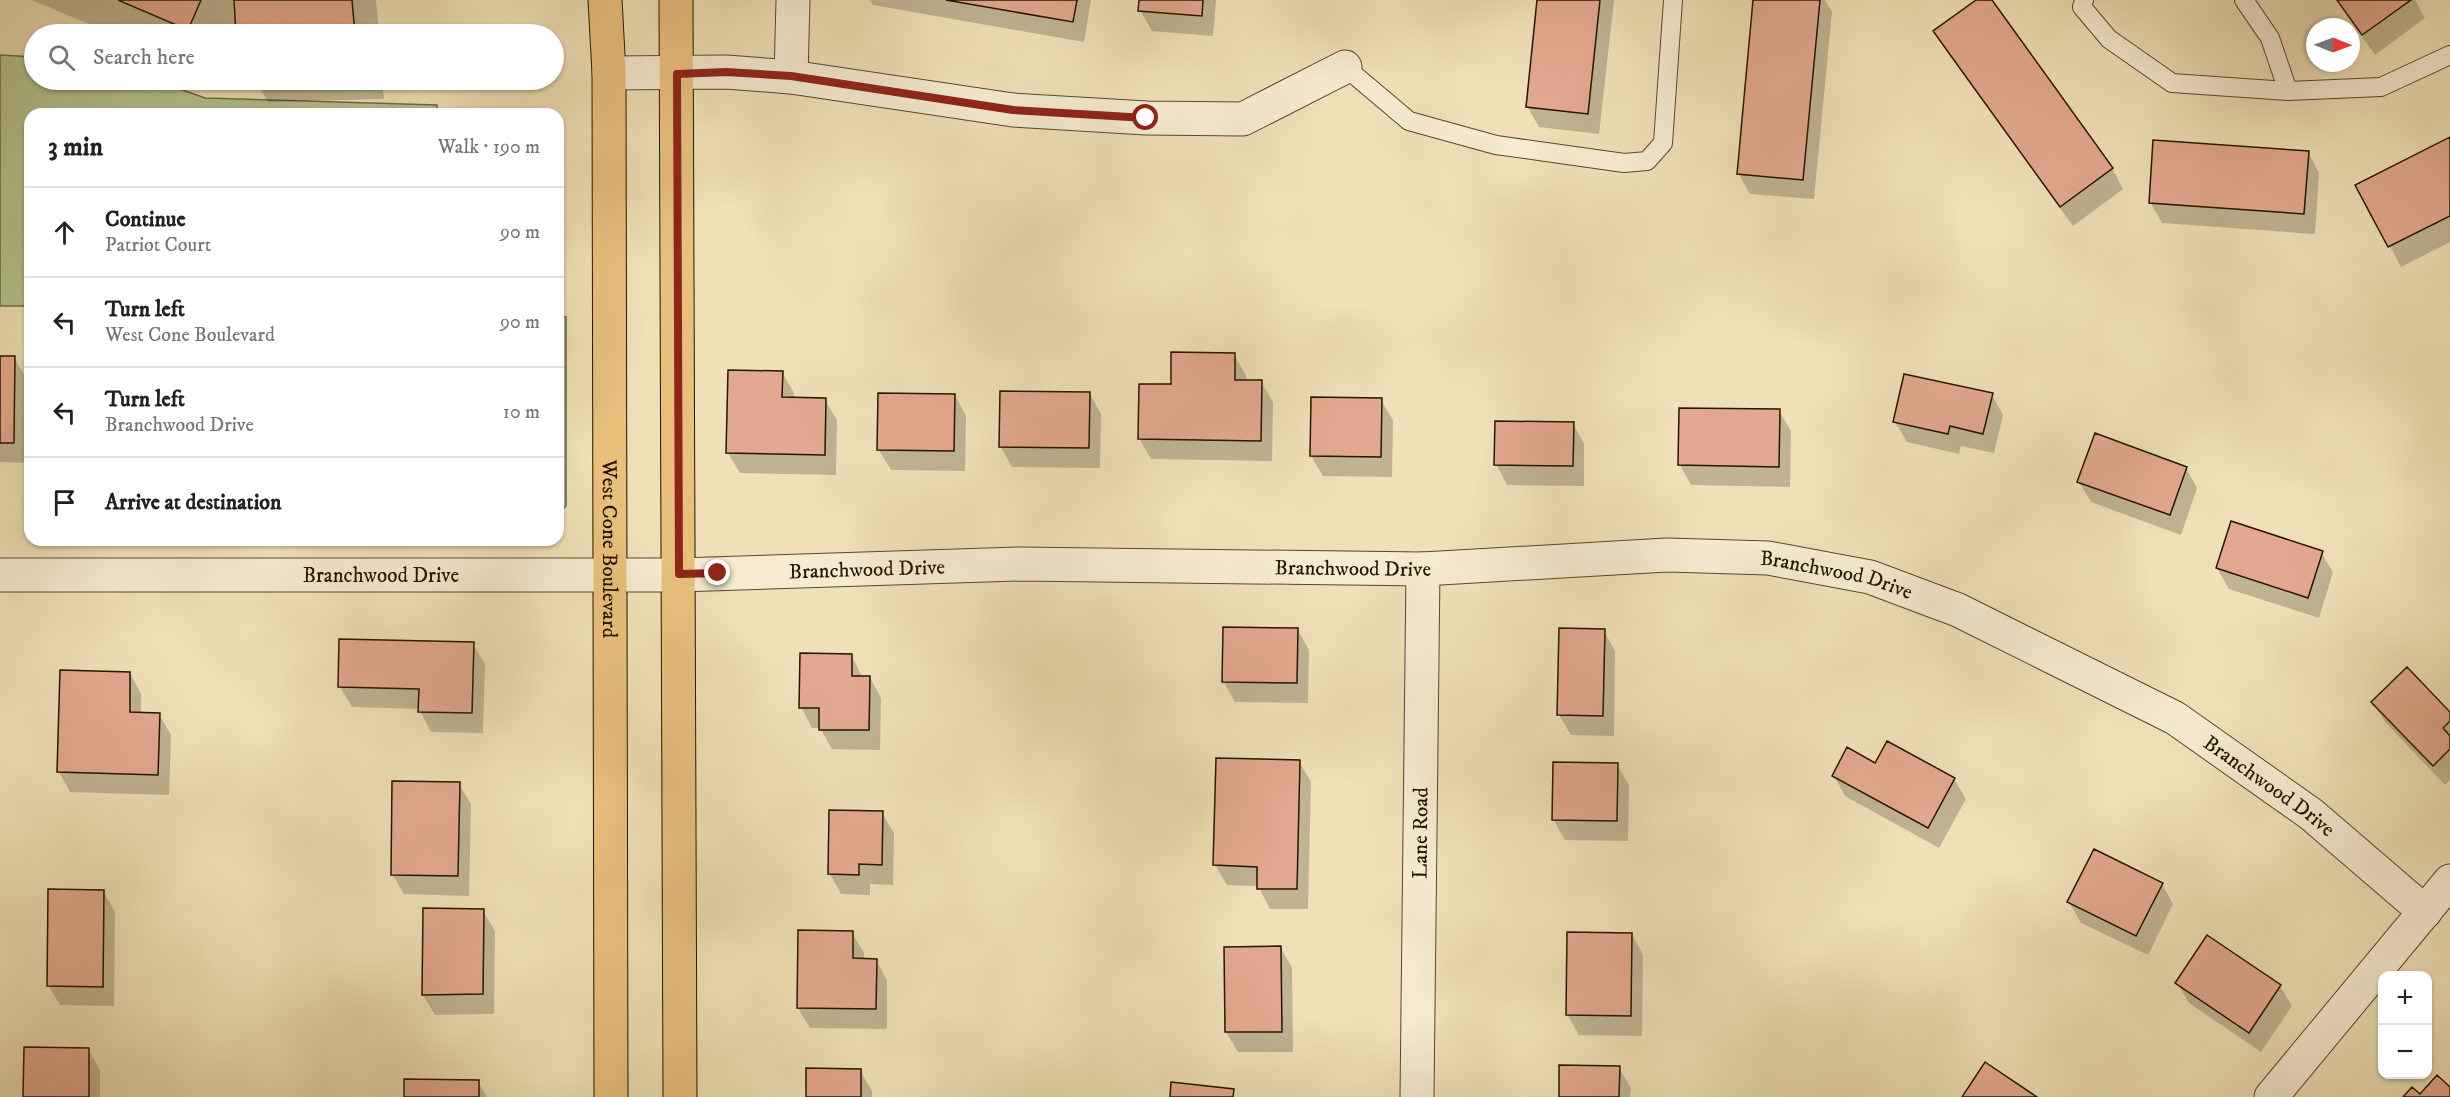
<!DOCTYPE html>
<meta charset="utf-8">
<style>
body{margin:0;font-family:"IM FELL DW Pica",serif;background:#f6f6f6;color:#202124}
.controls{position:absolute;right:18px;bottom:18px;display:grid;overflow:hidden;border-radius:12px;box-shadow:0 2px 4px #0004}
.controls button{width:54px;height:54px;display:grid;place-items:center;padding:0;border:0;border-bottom:2px solid #e0e0e0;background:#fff;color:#202124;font:30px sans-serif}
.compass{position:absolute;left:2306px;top:18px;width:54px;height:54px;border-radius:50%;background:#fff;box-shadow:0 2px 4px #0004;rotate:91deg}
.stop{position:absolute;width:18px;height:18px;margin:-14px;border:4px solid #8f2418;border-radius:50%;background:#fff}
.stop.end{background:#8f2418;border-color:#fff;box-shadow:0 2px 6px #0008}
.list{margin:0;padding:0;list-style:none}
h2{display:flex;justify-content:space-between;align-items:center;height:78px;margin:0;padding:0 24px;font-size:26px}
h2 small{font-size:20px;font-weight:400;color:#757577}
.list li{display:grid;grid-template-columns:39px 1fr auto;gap:18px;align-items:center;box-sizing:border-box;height:90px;padding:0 24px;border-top:2px solid #e0e0e0}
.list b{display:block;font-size:22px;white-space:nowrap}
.list p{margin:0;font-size:20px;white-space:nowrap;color:#757577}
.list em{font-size:20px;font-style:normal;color:#757577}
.icon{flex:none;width:33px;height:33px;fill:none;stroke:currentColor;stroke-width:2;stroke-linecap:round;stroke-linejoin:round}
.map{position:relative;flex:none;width:2450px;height:1097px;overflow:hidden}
.search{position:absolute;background:#fff;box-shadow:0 2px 4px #0004;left:24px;top:24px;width:540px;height:66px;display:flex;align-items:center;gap:15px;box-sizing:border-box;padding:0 21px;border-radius:33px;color:#757577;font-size:22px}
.panel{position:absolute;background:#fff;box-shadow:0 2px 4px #0004;left:24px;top:108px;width:540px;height:438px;border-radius:18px}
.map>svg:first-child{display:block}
.green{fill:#b5c391;stroke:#6e6b49;stroke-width:1.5}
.shadow{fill:#0003}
.building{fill:#e2a88f;stroke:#261301;stroke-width:1.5}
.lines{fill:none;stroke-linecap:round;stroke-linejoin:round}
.service-casing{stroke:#58462e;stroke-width:20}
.minor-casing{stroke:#58462e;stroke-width:35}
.primary-casing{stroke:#261301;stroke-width:35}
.service{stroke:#f5ebd0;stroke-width:18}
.minor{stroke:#f5ebd0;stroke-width:33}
.primary{stroke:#e8c07c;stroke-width:33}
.route{stroke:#8f2418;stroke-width:8}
.labels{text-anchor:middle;stroke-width:5;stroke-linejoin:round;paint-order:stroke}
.street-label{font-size:21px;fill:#261301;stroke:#f5ebd0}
</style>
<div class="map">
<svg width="2450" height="1097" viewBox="0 0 2450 1097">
<rect width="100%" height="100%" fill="#efe0b7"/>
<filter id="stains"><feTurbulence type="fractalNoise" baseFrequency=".00333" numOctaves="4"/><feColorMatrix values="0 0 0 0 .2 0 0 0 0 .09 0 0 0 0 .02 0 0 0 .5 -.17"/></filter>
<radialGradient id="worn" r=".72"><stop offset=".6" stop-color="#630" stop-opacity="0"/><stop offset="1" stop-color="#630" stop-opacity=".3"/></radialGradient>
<path class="green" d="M0,55L34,57V80H155L205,98L437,105V114H30V306H0Z
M558,316L566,317V506L558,514Z"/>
<path class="shadow" d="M32,0H376L379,34H238V32L237,34H112Z
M870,0H1091L1084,42L873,5Z
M1141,0H1216L1213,36L1152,31L1140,10Z
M1539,0H1614L1599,134L1539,127L1527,106Z
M1755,0H1825L1832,12L1814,199L1750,194L1738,173Z
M1979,0H1990L2112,168L2123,189L2073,226L1947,52L1935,32Z
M2336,0H2415L2425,18L2375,55Z
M255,80H382L384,99L268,102Z
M2450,138V242L2401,267L2357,185Z
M2308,152L2319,173L2315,234L2162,223L2150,202Z
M1234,355L1246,375V381L1261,382L1273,402L1272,461L1151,459L1139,438L1172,386Z
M0,357H14L26,378L25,463L0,462Z
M782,372L794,393L793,399L825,400L837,420L836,475L740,473L728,453Z
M1090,394L1101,414L1100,468L1012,467L1000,446Z
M955,395L966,416L965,471L891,470L879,450Z
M1992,395L2003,415L1994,453L1961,446L1959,454L1907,442L1895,422Z
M1381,400L1393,420L1392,477L1323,476L1311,456Z
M1681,409L1779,411L1791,431L1790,487L1691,485L1680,465Z
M1573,424L1584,444V486L1507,485L1496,464Z
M2186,468L2197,488L2181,535L2091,502L2079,482Z
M2321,552L2333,572L2319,618L2229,589L2217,568Z
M1297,629L1309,650L1308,703L1235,702L1223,681Z
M1604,631L1615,651L1614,736L1571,735L1559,715Z
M473,644L485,664L483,733L431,732L419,709L352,707L340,687Z
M851,655L863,678H870L881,698L880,750L832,749L820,728H812L801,707Z
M130,673L141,694V714H159L171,735L169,795L70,792L59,772Z
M2373,702L2450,714V780L2445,785L2385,722Z
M1299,762L1311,782L1308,909H1270L1258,886L1227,885L1215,865Z
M1617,765L1629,785L1628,841L1565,840L1553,819Z
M1876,765L1954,779L1966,799L1939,848L1845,796L1834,776Z
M459,784L471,804L469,896L404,894L392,874Z
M882,813L894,833L893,885L870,884V895L841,894L830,874Z
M2162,884L2173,904L2148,955L2081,923L2069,902Z
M104,892L115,912L114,1006L60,1005L48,985Z
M483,911L495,931L494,1014L435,1015L423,995Z
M852,933L864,953V960H876L887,980V1029L810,1028L798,1008Z
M1632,934L1643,955L1642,1036L1579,1035L1567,1014Z
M1280,947L1292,967L1293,1052H1238L1226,1032Z
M2177,983L2280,986L2292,1006L2261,1052L2189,1003Z
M88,1049L100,1070V1097H25Z
M1619,1068L1631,1088L1630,1097H1560Z
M860,1071L872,1091V1097H807Z
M478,1082L487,1097H405Z"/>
<path class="building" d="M118,0H201L188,30Z
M234,0H352L355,34H236Z
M946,0H1077L1073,22Z
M1139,0H1203L1202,16L1138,11Z
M1537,0H1600L1588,114L1526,107Z
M1753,0H1820L1803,180L1737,174Z
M1976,0H1992L2113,168L2060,207L1933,31Z
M2337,0H2411L2362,35Z
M2450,137V216L2388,247L2355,185Z
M2153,140L2309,151L2304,214L2149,203Z
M1171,352L1235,353V380H1262L1261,441L1138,439L1139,384H1171Z
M0,356H15L14,443H0Z
M728,370L783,371L782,397L826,398L825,455L726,453Z
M1904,374L1993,393L1983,434L1950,426L1948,434L1893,422Z
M1000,391L1090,392L1089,448L999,447Z
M878,393L955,394L954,451L877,450Z
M1311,397L1382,398L1381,457L1310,456Z
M1679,408L1780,409L1779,467L1678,465Z
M1495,421L1574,422L1573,466L1494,465Z
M2095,433L2187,467L2170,515L2077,482Z
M2231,521L2323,551L2308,598L2216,568Z
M1223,627L1298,628L1297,683L1222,682Z
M1559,628L1605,629L1603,716L1557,715Z
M339,639L474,642L472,713L418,712L419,689L338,687Z
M800,653L852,654V676H870L869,730H819V708H799Z
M2407,667L2450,712V721L2443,728L2450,736V749L2433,766L2371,702Z
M60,670L130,672V712L160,713L158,775L57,772Z
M1887,741L1955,778L1928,828L1832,776L1847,747L1875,763Z
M1216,758L1300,760L1297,889H1257V867L1213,865Z
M1553,762L1618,763L1617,821L1552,820Z
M392,781L460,782L458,876L391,875Z
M829,810L883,811L882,865L859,864V875L828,874Z
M2094,849L2163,883L2136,936L2067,902Z
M48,889L104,890L103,987L47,986Z
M423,908L484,909L483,994L422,995Z
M798,930L853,931V958L877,959L876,1009L797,1008Z
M1567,932L1632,933L1631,1016L1566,1015Z
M2207,935L2281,985L2249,1033L2175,983Z
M1281,946L1282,1032H1225L1224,947Z
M24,1047L89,1048V1097H23Z
M1985,1062L2037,1097H1962Z
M1559,1065L1620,1066L1619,1097H1559Z
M806,1068L861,1069V1097H806Z
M2437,1075L2450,1087V1097H2403L2412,1087L2420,1094Z
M404,1079L479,1080V1097H404Z
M1171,1082L1234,1089L1233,1097H1170Z"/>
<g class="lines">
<defs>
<path id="service" d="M2084,0L2082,7L2109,39L2172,83L2288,91L2381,87L2450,55
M2244,0L2270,38L2288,91
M1345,67L1409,121L1496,145L1624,163L1647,161L1663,143L1673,0"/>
<g id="minor">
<path d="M609,73L726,72L791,77L1013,110L1146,118L1243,119L1345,67"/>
<path d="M791,77L793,0"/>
<path id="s1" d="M0,575H679L1020,564L1423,569L1667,555L1768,558L1870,577L1958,610L2175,718L2311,814L2425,912"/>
<path id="s2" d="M1417,1097L1423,569"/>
<path d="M2271,1097L2450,881"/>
</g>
<g id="primary">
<path id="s3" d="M605,0L609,73L611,1097"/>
<path d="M676,0L680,1097"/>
</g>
</defs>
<use href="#service" class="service-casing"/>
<use href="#minor" class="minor-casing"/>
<use href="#primary" class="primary-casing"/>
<use href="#service" class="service"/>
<use href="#minor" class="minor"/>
<use href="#primary" class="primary"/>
</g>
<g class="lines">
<path class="route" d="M718,573L679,574L677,74L726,72L791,76L1013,110L1146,118"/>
</g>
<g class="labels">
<g class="street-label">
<text dy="7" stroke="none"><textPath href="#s3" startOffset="549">West Cone Boulevard</textPath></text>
<text dy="7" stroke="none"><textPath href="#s1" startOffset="1353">Branchwood Drive</textPath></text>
<text dy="7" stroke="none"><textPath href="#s1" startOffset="867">Branchwood Drive</textPath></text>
<text dy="7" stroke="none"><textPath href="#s1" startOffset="381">Branchwood Drive</textPath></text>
<text dy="7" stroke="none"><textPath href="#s1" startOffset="1839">Branchwood Drive</textPath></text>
<text dy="7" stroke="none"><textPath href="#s1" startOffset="2325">Branchwood Drive</textPath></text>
<text dy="7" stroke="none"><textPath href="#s2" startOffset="264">Lane Road</textPath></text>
</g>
</g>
<rect width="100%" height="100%" filter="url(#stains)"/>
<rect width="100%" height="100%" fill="url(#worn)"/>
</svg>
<div class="controls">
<button>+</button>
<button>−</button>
</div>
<svg class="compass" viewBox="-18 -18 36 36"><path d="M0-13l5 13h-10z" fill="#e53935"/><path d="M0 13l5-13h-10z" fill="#757577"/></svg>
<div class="stop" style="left:1146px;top:118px"></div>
<div class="stop end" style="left:718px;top:573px"></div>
<div class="search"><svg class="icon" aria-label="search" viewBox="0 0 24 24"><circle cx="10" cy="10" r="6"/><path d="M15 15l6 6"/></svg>Search here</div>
<section class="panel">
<h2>3 min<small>Walk · 190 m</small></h2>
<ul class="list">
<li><svg class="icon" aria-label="ahead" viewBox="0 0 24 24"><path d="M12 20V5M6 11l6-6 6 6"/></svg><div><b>Continue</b><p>Patriot Court</p></div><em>90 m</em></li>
<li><svg class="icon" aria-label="left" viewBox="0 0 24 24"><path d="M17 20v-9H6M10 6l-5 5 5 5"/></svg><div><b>Turn left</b><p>West Cone Boulevard</p></div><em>90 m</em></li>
<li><svg class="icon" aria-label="left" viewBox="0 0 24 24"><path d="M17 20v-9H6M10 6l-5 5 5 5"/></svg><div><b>Turn left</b><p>Branchwood Drive</p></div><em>10 m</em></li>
<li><svg class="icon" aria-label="arrive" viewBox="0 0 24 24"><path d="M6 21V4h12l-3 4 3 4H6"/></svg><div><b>Arrive at destination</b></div></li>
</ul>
</section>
</div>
